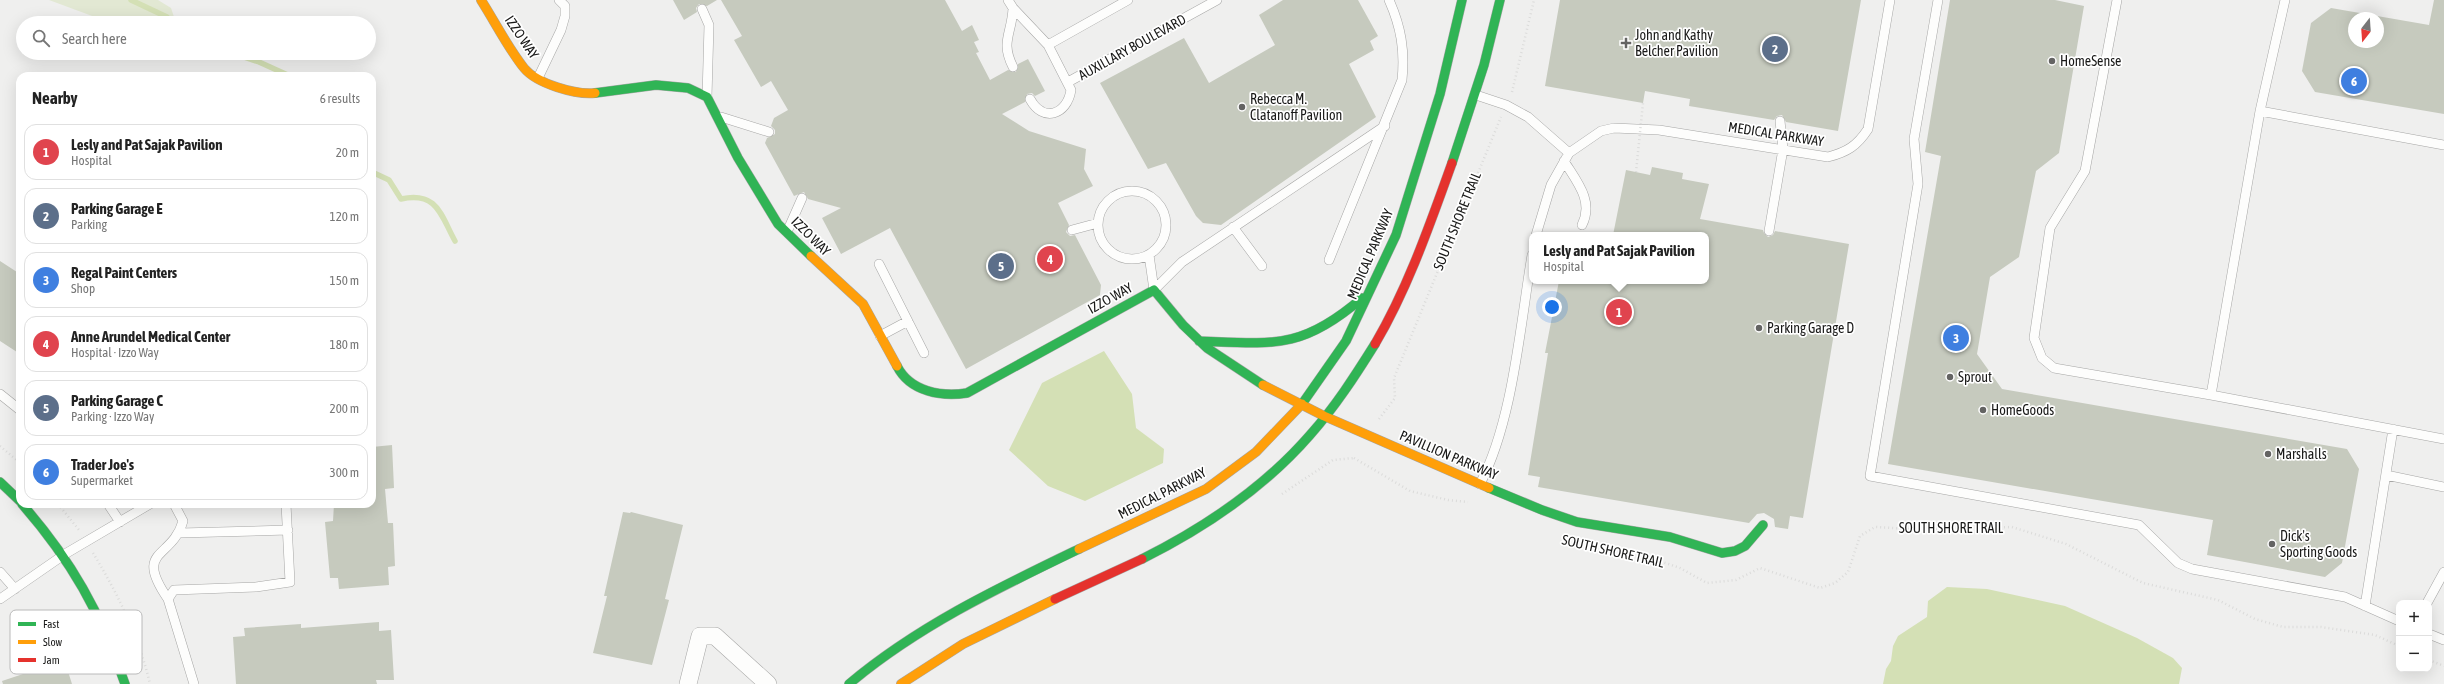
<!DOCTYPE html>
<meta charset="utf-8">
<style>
body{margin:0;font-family:"Asap Condensed",sans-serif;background:#f2f2f2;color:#222}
.controls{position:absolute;right:12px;bottom:12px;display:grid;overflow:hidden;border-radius:8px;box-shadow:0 4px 16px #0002}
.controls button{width:36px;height:36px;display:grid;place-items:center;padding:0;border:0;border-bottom:1px solid #e0e0e0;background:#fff;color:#222;font:20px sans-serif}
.compass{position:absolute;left:2348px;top:12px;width:36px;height:36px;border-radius:50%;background:#fff;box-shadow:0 4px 16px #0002;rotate:197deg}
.you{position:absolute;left:1552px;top:307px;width:14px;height:14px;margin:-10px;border:3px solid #fff;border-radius:50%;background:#1a73e8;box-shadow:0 0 0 6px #1a73e833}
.badge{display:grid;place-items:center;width:26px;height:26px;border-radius:50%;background:#2563eb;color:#fff;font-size:13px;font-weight:700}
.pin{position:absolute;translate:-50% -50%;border:2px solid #fff;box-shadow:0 1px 4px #0006}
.popup{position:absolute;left:1529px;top:232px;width:180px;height:52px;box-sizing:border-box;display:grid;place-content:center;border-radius:8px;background:#fff;filter:drop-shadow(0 1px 3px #0005);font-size:13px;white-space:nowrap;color:#767676}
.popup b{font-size:15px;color:#222}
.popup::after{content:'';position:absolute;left:50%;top:100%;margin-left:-8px;border:8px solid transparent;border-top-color:#fff}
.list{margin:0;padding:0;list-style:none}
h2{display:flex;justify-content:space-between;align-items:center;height:52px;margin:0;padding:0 16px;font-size:17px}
h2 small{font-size:13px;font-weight:400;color:#767676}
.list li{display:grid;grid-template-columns:26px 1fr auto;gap:12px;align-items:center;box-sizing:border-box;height:56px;margin:0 8px 8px;padding:0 8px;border:1px solid #e0e0e0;border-radius:12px}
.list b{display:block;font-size:15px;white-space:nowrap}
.list p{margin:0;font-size:13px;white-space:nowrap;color:#767676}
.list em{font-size:13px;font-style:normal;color:#767676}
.icon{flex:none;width:22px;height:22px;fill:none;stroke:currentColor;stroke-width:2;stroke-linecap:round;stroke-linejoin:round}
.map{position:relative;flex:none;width:2444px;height:684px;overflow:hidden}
.search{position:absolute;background:#fff;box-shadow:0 4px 16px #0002;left:16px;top:16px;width:360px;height:44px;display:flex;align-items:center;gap:10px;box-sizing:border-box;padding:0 14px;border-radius:22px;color:#767676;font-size:15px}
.panel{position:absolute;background:#fff;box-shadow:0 4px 16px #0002;left:16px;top:72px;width:360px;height:436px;border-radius:12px}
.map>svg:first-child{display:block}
.green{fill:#e2e8d3}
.water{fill:#d4e0b5}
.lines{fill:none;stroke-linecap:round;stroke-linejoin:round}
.stream{stroke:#d4e0b5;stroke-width:5.5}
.building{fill:#c6cabe;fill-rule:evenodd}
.lane-casing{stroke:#a6a6a5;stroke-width:10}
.street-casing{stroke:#a6a6a5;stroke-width:18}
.fast-casing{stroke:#a6a6a5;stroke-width:10}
.slow-casing{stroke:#a6a6a5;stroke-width:10}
.jam-casing{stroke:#a6a6a5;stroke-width:10}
.path{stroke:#dbdbda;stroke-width:2.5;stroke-dasharray:1 3;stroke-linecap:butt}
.lane{stroke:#fdfdfc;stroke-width:9}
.street{stroke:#fdfdfc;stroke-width:17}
.fast{stroke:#30b455;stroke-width:9}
.slow{stroke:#ff9f0a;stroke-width:9}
.jam{stroke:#e5322d;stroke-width:9}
.path-bridge{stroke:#dbdbda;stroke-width:2.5;stroke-dasharray:1 3;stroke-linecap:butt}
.poi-dot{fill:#646463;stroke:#fff;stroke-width:1.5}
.labels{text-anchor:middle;stroke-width:3.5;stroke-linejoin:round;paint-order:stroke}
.poi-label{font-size:14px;fill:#191918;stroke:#fff;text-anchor:start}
.street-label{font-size:14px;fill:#191918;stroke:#fff}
.key{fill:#fff;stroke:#bababa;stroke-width:1}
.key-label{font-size:11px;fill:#191918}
</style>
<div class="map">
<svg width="2444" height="684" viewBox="0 0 2444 684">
<rect width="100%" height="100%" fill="#efefee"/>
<path class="green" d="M49,0H158L171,8L176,23H111Z"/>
<path class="water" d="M1104,351L1132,394L1136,428L1164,449L1163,463L1085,501L1048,486L1009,450L1042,383Z
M1947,587L1987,589L2065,606L2137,638L2173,658L2182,668L2179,684H1883L1886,669L1891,661L1893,646L1898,636L1927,617L1928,601Z"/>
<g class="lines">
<path class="stream" d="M131,0L167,17L170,23
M192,53L198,55L202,53
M232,53L259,62L290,76
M372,172L389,180L401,199C438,191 441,216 455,241"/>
</g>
<path class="building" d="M673,0H717L707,6L699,4L696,8L697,12L684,20Z
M721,0H945L962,31L972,25L979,40L974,42L979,52L976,53L990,80L1008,70L1016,72L1018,64L1028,59L1045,91L1035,96L1032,93L1027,94L1025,102L1002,114L1029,131L1086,149L1084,169L1093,186L1058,203L1069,225L1066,232L1070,236L1075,235L1101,285L1100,295L966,369L890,228L841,254L822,218L841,208L808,199L804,192L794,196L765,143L767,138L775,134V130L771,126L774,118L788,110L771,81L761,87L734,40L742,36Z
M1283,0H1358L1378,36L1370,41L1374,50L1349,64L1376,117L1221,225L1203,223L1196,216L1166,163L1148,169L1100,83L1184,38L1209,83L1275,45L1259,15Z
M1560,0H1861L1838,131L1786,122L1782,115L1777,116L1774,120L1689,106L1690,99L1645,91L1643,103L1545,86Z
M1950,0H2055L2084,6L2059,153L2036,171L2019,257L1990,277L1977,354L2002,389L2347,449L2359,469L2342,563L2325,577L2207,555L2213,520L1888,464L1941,156L1925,152Z
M2434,0H2444V114L2315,92L2302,71L2311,23L2331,8L2429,25ZM2354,18H2378V42H2354Z
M1652,167L1683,173L1682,179L1709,184L1700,219L1763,230L1764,233L1768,237L1773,235L1775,231L1849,244L1803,518L1790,516L1788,529L1775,527L1774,519L1764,513L1757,514L1749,523L1538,487L1540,477L1528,475L1548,353H1545L1559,281H1706V235H1613L1626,170L1650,175Z
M0,261L20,274V354L0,341Z
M392,445L394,488L385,489L388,523H393L395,566L388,567L389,585L339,589L338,578H330L325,522L333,521L334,504H372V447Z
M623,512L630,513L631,512L683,525L665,599L669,600L652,665L593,653L607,596H604Z
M379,622V631L391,630L394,680H376L377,684H236L233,637L245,636L244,628L301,624V628Z
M65,662L72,684H3L2,681L29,672L28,669L41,666L42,669Z"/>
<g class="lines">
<defs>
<path id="lane" d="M1008,0L1013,8L1048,45L1071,90C1067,115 1043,123 1030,99
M1938,0L1914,139L1918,184L1870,476L2139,525L2178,563L2192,569L2345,597L2399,621
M2117,0L2085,171L2050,228L2034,338L2042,358L2054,368L2211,395L2260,111L2285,0
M1013,8C1012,34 1000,41 1013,67
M702,9L709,25L707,97
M1048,45L1128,0
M538,78L561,30L565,16V6L559,0
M1068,82L1217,0
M1476,95L1506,105L1528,117L1569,153
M2260,111L2444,145
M721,117L769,132
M1564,161C1577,182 1594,201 1582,225
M1098 225a34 34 0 1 1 68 0a34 34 0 1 1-68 0Z
M1233,227L1262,266
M1072,230L1098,223
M1769,231L1783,149L1780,121
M787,232L802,198
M1536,235L1551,185L1569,153L1601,131L1614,128L1659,130L1828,157C1847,152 1857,146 1868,129L1890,0
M1149,255L1154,290
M1329,260L1402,80C1405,50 1401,27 1389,0
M879,264L924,353
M1154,290L1182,262L1385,126
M880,336L908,321
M0,394L20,410
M2211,395L2444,439
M2386,475L2444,487
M1480,484C1513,421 1520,326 1532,255
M108,504L120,522
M180,533L288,530
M0,572L15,589
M0,599L65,554L150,504
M168,599C133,548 172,560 183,521L174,504
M2427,603L2444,572
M2365,606L2393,429
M2429,634L2444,640
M194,684L168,599L174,590L256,587L290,582L286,504"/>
<path id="street" d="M688,684L700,636H715L768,684"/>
<path id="fast" d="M595,93L656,85L688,88L707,97L738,158L778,224L811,256
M1452,163L1484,65L1500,0
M1199,341C1273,344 1302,350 1362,298
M897,366C910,392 942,397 967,393L1154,290L1183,325L1207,348L1263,385
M1302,404L1346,341L1396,235L1440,94L1462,0
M0,482L20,501
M1489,488L1542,510L1577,522L1670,537L1722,553L1735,551L1745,546L1763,525
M22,504C71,560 101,613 125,684
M1142,559C1204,528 1264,488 1310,435C1335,407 1355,376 1375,344
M849,684C918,626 998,588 1079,549"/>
<path id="slow" d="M481,0C495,22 508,48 524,68C537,84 576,95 595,93
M811,256L863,304L897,366
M1263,385L1324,416L1489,488
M1079,549L1206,489L1256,452L1302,404
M901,684L963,644L1055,599"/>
<path id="jam" d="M1375,344C1408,288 1430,224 1452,163
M1055,599L1142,559"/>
</defs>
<use href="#lane" class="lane-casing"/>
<use href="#street" class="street-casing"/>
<use href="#fast" class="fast-casing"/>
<use href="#slow" class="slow-casing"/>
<use href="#jam" class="jam-casing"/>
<path class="path" d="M1512,92L1534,0
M1379,419L1395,398L1394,378L1501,117
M0,446L20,463
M1354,458L1410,491L1448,500L1468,502
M1282,494L1333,460L1354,458
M58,504L79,530
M1610,550L1651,558L1680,568L1707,583L1736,580L1760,568L1820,588L1835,583L1848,572L1860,536L1875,527L1928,530L2012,527L2066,544L2143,583L2218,600L2255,619L2283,627H2321L2375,635L2399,646
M93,553C118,594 139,637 150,684
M2429,660L2444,666"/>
<use href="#lane" class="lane"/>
<use href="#street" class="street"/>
<use href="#fast" class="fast"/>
<use href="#slow" class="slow"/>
<use href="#jam" class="jam"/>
<path class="path-bridge" d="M1636,172L1643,103"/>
</g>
<g class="poi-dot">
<path d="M1624 37h4v4h4v4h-4v4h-4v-4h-4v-4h4z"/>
<circle cx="2052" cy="61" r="4"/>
<circle cx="1242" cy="107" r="4"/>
<circle cx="1759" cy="328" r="4"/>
<circle cx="1950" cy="377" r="4"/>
<circle cx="1983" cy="410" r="4"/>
<circle cx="2268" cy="454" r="4"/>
<circle cx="2272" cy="544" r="4"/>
</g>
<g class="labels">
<g class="poi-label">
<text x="1635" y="40">John and Kathy<tspan x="1635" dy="16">Belcher Pavilion</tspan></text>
<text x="2060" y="66">HomeSense</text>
<text x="1250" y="104">Rebecca M.<tspan x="1250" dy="16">Clatanoff Pavilion</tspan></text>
<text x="1767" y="333">Parking Garage D</text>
<text x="1958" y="382">Sprout</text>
<text x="1991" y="415">HomeGoods</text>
<text x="2276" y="459">Marshalls</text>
<text x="2280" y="541">Dick's<tspan x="2280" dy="16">Sporting Goods</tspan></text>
</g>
<g class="street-label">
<text transform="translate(522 37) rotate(56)" y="5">IZZO WAY</text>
<text transform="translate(1132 47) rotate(-29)" y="5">AUXILLARY BOULEVARD</text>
<text transform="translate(1776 134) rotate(9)" y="5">MEDICAL PARKWAY</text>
<text transform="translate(1457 221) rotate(-68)" y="5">SOUTH SHORE TRAIL</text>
<text transform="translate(811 236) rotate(45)" y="5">IZZO WAY</text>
<text transform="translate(1370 254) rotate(-67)" y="5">MEDICAL PARKWAY</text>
<text transform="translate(1110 298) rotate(-29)" y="5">IZZO WAY</text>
<text transform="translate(1449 455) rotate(23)" y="5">PAVILLION PARKWAY</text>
<text transform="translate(1162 493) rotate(-27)" y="5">MEDICAL PARKWAY</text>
<text x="1951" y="533">SOUTH SHORE TRAIL</text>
<text transform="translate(1613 551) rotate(13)" y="5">SOUTH SHORE TRAIL</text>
</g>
</g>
<rect x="10" y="610" width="132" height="64" rx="6" class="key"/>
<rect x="18" y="622" width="18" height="4" fill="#30b455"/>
<rect x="18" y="640" width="18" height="4" fill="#ff9f0a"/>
<rect x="18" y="658" width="18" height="4" fill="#e5322d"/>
<g class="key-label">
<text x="43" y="628">Fast</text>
<text x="43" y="646">Slow</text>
<text x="43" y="664">Jam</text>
</g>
</svg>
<div class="controls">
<button>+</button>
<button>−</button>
</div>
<svg class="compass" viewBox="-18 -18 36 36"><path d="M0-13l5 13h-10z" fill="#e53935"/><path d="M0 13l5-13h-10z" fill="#767676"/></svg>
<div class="you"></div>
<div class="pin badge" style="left:1619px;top:312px;background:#e0444e">1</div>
<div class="popup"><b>Lesly and Pat Sajak Pavilion</b>Hospital</div>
<div class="pin badge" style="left:1775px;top:49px;background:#5c6f8a">2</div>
<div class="pin badge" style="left:1956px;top:338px;background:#3f7fe0">3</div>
<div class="pin badge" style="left:1050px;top:259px;background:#e0444e">4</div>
<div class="pin badge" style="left:1001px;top:266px;background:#5c6f8a">5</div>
<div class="pin badge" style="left:2354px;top:81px;background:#3f7fe0">6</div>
<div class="search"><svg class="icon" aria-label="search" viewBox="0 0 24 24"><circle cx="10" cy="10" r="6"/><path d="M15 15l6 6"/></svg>Search here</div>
<section class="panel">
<h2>Nearby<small>6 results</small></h2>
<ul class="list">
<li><span class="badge" style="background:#e0444e">1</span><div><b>Lesly and Pat Sajak Pavilion</b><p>Hospital</p></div><em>20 m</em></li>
<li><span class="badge" style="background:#5c6f8a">2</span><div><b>Parking Garage E</b><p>Parking</p></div><em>120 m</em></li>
<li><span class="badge" style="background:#3f7fe0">3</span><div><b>Regal Paint Centers</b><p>Shop</p></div><em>150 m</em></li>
<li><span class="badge" style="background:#e0444e">4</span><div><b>Anne Arundel Medical Center</b><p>Hospital · Izzo Way</p></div><em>180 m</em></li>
<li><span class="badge" style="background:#5c6f8a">5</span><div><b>Parking Garage C</b><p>Parking · Izzo Way</p></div><em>200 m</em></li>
<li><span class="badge" style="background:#3f7fe0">6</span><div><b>Trader Joe's</b><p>Supermarket</p></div><em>300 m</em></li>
</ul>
</section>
</div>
